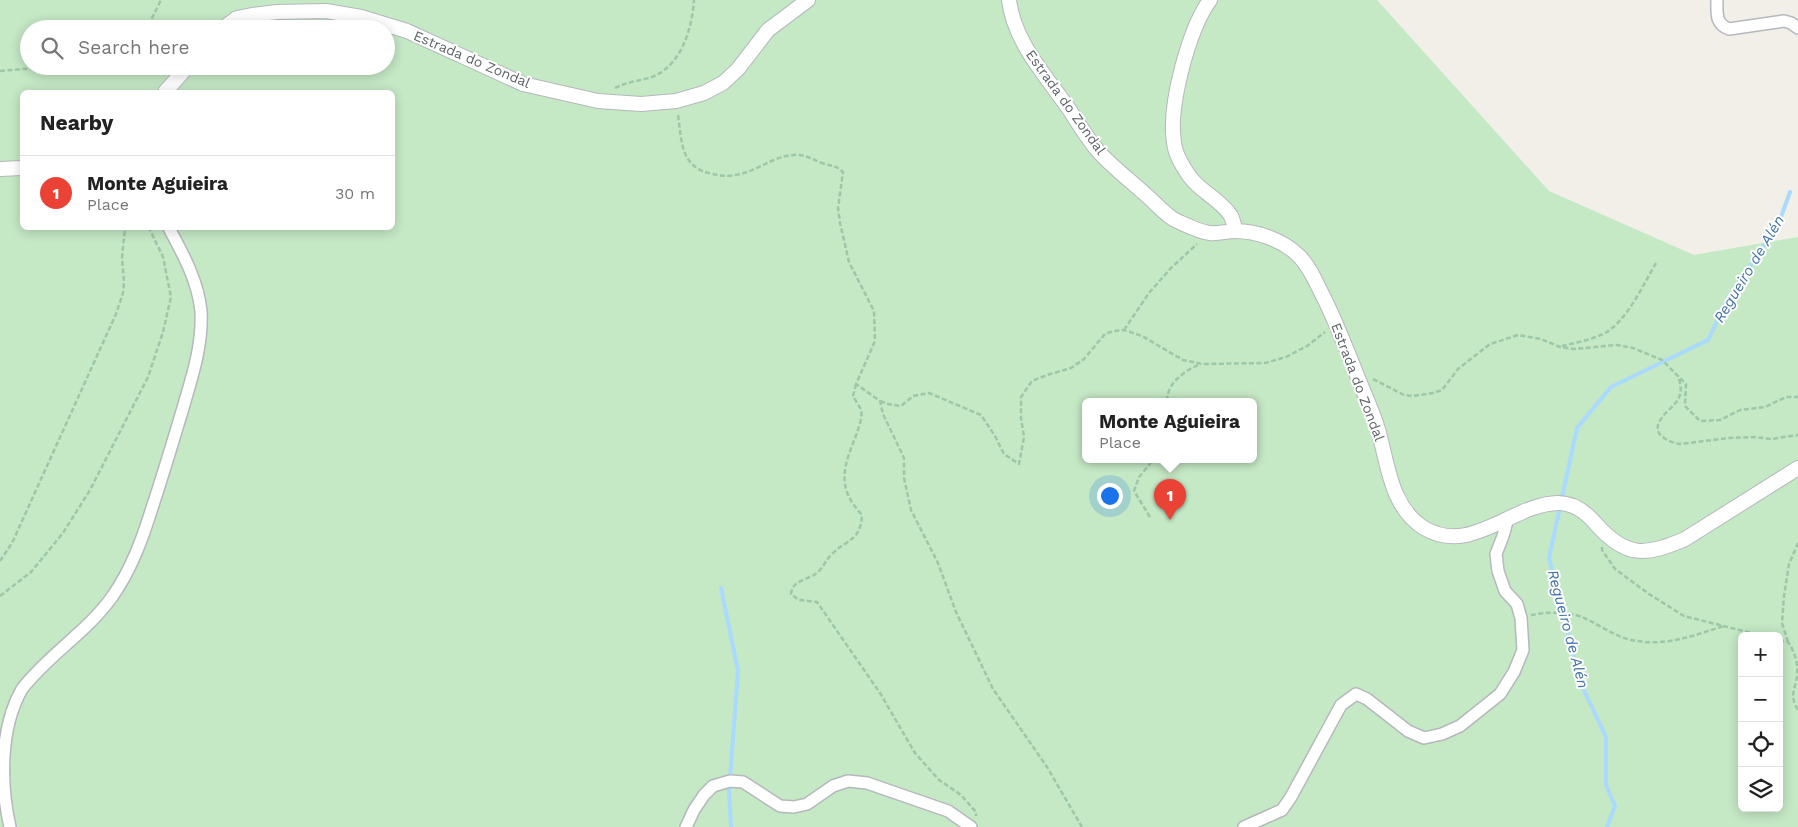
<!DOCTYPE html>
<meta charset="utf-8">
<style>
body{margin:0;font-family:"Work Sans",sans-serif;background:#f2f2f2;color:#222}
.controls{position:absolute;right:15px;bottom:15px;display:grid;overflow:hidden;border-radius:8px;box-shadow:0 2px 12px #0003}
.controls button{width:45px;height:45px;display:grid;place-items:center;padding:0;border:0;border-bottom:1px solid #e0e0e0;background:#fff;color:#222;font:25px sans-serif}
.you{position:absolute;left:1109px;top:495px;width:18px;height:18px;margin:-12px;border:4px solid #fff;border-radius:50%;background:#1a73e8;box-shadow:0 0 0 8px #1a73e833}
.badge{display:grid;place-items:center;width:32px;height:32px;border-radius:50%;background:#ea4335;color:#fff;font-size:16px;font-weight:700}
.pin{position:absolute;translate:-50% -41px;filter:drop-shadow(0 1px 2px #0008)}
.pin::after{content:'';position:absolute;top:26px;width:18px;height:15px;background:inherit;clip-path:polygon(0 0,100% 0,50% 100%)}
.popup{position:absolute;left:1082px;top:398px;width:175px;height:65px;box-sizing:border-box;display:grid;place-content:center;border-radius:8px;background:#fff;filter:drop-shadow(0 1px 4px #0005);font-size:16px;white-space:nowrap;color:#767676}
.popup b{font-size:19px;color:#222}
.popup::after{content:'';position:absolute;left:50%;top:100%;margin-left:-10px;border:10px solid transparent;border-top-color:#fff}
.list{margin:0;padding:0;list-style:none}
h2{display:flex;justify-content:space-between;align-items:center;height:65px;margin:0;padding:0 20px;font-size:21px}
h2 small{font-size:16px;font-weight:400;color:#767676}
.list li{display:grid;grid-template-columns:32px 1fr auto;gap:15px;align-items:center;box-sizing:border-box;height:75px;padding:0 20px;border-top:1px solid #e0e0e0}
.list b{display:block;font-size:19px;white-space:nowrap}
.list p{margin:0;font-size:16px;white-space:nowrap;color:#767676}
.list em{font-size:16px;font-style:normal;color:#767676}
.icon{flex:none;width:28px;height:28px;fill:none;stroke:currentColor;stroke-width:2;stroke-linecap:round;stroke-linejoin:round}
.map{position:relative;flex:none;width:1798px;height:827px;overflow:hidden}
.search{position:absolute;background:#fff;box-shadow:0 2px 12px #0003;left:20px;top:20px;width:375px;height:55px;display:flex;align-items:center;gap:12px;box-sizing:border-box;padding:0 18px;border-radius:28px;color:#767676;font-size:19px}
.panel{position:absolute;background:#fff;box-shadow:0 2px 12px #0003;left:20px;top:90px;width:375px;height:140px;border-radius:8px}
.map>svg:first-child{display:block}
.green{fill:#c5e8c5;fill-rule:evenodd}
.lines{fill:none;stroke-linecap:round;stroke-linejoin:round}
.stream{stroke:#aadaff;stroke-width:4}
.minor-casing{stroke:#b5b8bc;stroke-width:14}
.tertiary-casing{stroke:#b5b8bc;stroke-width:16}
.path{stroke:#9cc7a9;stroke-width:2.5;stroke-dasharray:5 2.5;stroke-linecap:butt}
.minor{stroke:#fff;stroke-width:11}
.tertiary{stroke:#fff;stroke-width:14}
.labels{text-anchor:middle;stroke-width:4;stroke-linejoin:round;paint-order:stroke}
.street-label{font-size:14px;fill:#5f6368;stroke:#fff}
.water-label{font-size:15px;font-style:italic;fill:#4174aa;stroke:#fff}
</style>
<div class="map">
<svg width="1798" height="827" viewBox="0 0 1798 827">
<rect width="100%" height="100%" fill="#f1efe8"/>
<path class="green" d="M0,0H1377L1549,191L1694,255L1798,237V827H0ZM29,29H386V66H29ZM22,92H392V228H22ZM1086,401H1254V459H1086ZM1742,636H1779V808H1742Z"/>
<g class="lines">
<path class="stream" d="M721,588L738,671L729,791L731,827
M1607,827L1615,806L1606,785V737L1581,684L1549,558L1577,428L1611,387L1708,340L1728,298L1778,225L1790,192"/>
<defs>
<path id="minor" d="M1717,0C1717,13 1715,24 1729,29L1784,21L1791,23L1798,28
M10,827C0,783 0,727 22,689C48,655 86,633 112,597C131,570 142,540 152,508C162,478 171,448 180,418C190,383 203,348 201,311C198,281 183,254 169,228
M686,827L694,810L704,795L713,786L730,781L743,782L780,806L794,807L807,804L833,786L848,781L867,783L948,811L971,827
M1244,827L1282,810L1291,797L1341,705L1356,694L1367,699L1408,731L1424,738L1442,734L1460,726L1500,694L1514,672L1523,650L1521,618L1517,604L1505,591L1498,571L1496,554L1503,536L1508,518"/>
<path id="tertiary" d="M1009,0C1014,42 1046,76 1069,109C1078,123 1087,138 1098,151C1112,167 1130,180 1146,195C1156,203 1166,216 1177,221C1186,225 1200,232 1210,233C1218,234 1227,231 1235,231C1257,231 1283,240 1299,256C1311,268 1317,285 1325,300C1338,327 1349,355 1360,383C1366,397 1372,411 1377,426C1388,461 1389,506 1424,528C1471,556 1512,504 1558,503C1574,503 1586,512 1596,524C1626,558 1646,556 1685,539L1798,468
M1210,0C1189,29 1168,106 1174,142C1175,155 1183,167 1190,177C1201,192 1221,200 1231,216C1233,220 1234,226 1236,231
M222,29L237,18L252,15L277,12L326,11L361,17L407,31L523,84L598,101L641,104L676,101L704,93L723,83L738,69L768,30L808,0
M165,92L188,66
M0,169L22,168"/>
</defs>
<use href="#minor" class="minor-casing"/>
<use href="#tertiary" class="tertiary-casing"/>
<path class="path" d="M134,29L148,26L161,0
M0,71L58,66
M615,88C627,82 638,81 649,78C681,68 692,29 694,0
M678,115C682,142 680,168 713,174C723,177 736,176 747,172C762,167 776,156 793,155C804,154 812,159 822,163C830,166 836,165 843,172L838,208L840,223L849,262L874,311L875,341L856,384L880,401L883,414L904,458V478L911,510L938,563L956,612L993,689L1047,767L1082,827
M1124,330L1149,293L1171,268L1197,244
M1562,346C1575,343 1590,340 1603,334C1626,323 1643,285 1656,263
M1373,379L1404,395L1412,396L1433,393L1442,390L1458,369L1490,344L1518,335L1541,339L1560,347L1574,349L1617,345L1633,348L1662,360L1686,384L1685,406L1700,421L1720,420L1740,410L1765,407L1786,397H1798
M1679,379C1686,402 1670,405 1661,419C1650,434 1668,442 1680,444L1729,438L1754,437L1771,439L1798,435
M856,384L853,396C855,400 859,405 861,410C863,416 859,426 857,433C844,466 835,486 862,515C860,542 848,538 832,554C826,559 824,567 817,573C808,580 792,580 791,594L799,600L817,602L880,693L915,753L939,780L961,795L976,812V816
M880,401L888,404L901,406L913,396L929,393L981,415L995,436L1004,454L1019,464L1024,437L1021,418V397L1032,381L1047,375L1071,368L1084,359L1105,334L1114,331L1124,330L1142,336L1183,360L1202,364L1265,363L1286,357L1307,346L1325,332
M1167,401C1167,383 1185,370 1201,364
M1150,517L1134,491L1139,477L1154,459
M1602,547V550L1615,569L1649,594L1684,616L1763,636
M0,561L12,543L116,314L123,293L124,282L122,258L125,228
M0,596L31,572L63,533L90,490L148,377L163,332L171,297L163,257L149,228
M1531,615C1546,612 1570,611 1584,618C1602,626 1618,639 1637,641C1668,646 1695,635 1724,626
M1779,640L1788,642C1795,652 1798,663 1797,676C1795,691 1789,695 1798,710
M1788,642L1782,623L1784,596L1789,564L1798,543"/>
<use href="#minor" class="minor"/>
<use href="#tertiary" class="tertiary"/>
</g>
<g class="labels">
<g class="street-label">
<text transform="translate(472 59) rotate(23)" y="5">Estrada do Zondal</text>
<text transform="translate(1066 102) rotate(54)" y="5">Estrada do Zondal</text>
<text transform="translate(1358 382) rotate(69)" y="5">Estrada do Zondal</text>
</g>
<g class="water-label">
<text transform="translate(1749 269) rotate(-59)" y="5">Regueiro de Alén</text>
<text transform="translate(1568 629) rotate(75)" y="5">Regueiro de Alén</text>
</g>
</g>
</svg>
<div class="controls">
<button>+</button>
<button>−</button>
<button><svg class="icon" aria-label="locate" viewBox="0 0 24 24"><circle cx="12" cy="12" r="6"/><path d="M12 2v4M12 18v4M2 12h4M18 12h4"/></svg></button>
<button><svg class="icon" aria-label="layers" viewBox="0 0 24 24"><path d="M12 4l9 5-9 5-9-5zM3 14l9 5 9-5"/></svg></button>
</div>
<div class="you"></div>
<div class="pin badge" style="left:1170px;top:520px">1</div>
<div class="popup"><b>Monte Aguieira</b>Place</div>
<div class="search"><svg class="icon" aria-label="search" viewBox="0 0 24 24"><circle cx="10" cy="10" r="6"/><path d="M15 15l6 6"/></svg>Search here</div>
<section class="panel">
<h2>Nearby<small></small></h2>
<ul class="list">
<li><span class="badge">1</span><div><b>Monte Aguieira</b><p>Place</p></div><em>30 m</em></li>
</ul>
</section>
</div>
